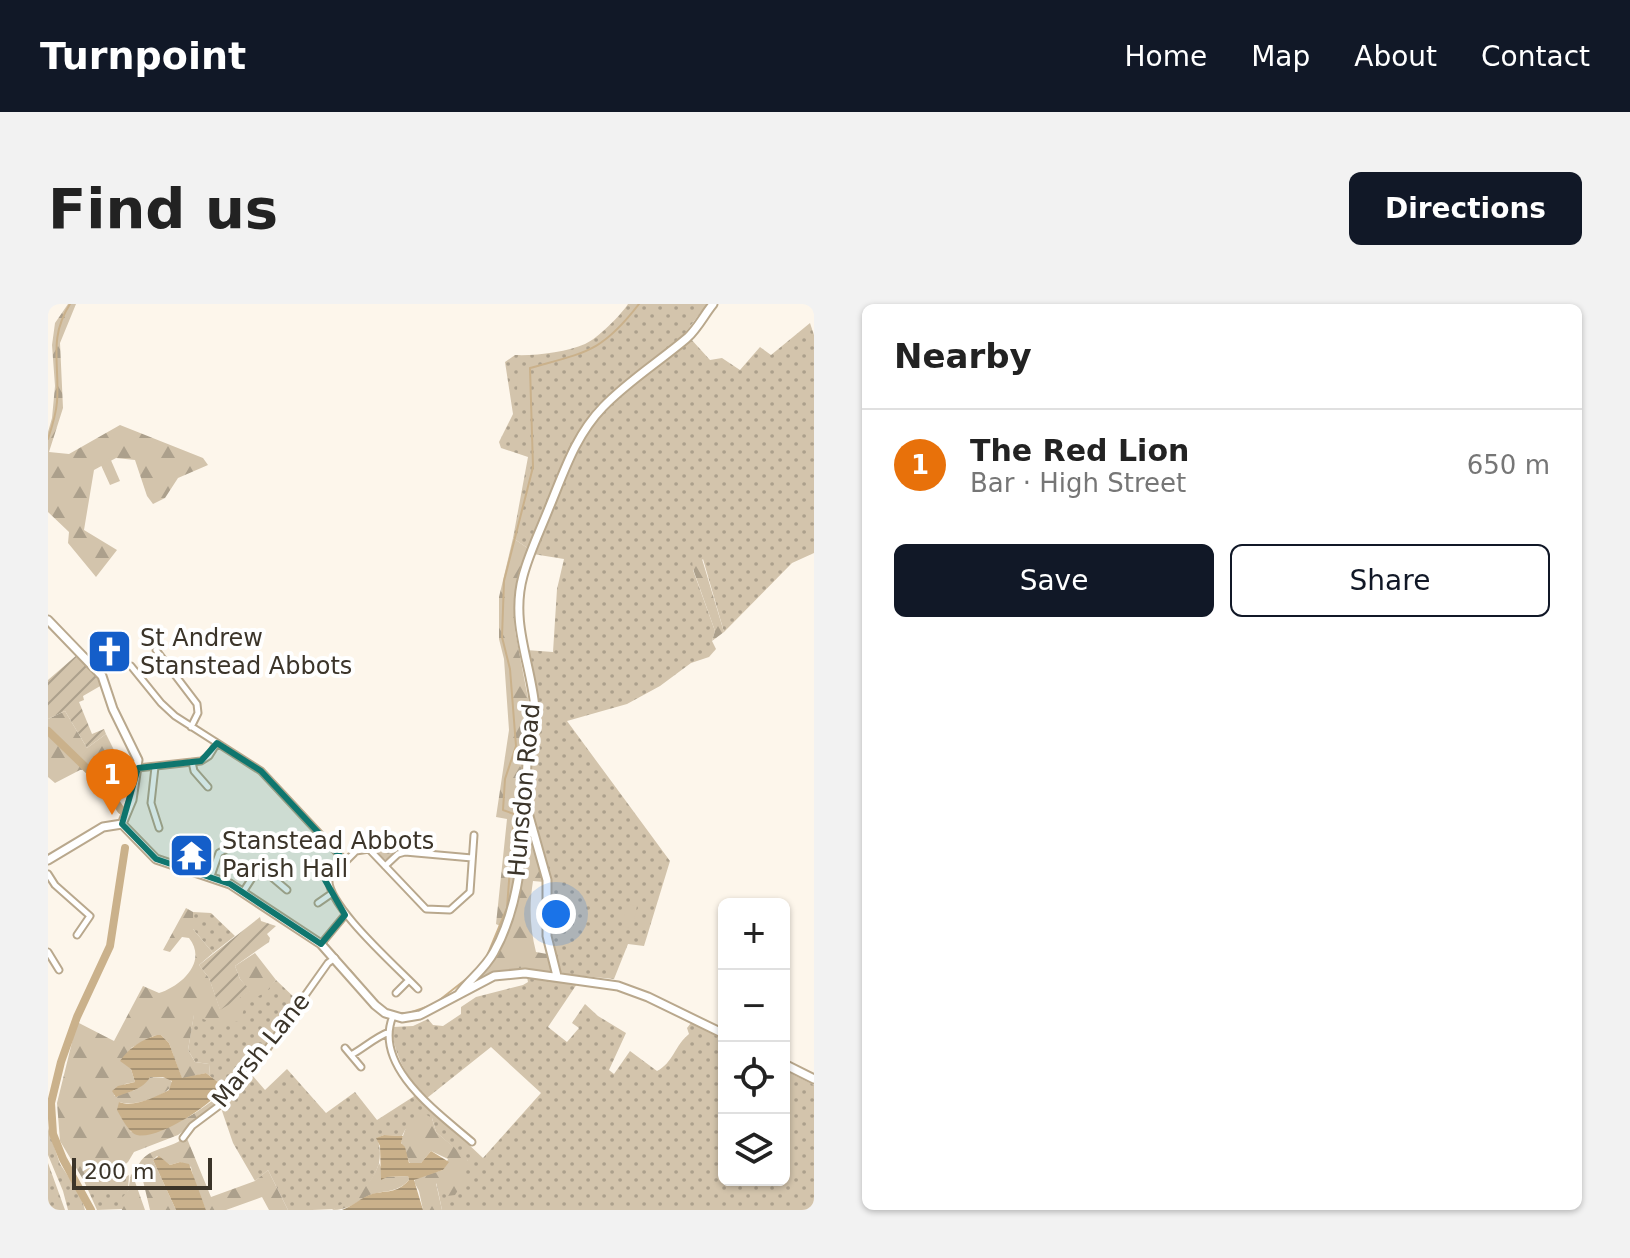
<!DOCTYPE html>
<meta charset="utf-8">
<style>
body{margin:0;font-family:"DejaVu Sans",sans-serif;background:#f2f2f2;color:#222}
.controls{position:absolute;right:24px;bottom:24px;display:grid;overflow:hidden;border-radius:12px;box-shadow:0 2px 6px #0004}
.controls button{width:72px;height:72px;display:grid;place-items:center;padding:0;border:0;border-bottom:2px solid #e0e0e0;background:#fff;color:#222;font:40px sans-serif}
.scale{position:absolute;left:24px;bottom:20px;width:140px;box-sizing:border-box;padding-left:8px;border:4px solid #3b3429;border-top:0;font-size:22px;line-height:28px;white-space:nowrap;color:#3b3429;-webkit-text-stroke:6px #fff;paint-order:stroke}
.you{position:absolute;left:508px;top:610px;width:28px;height:28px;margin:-20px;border:6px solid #fff;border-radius:50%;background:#1a73e8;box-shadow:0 0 0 12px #1a73e833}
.badge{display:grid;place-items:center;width:52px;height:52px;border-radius:50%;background:#111827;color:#fff;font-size:26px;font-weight:700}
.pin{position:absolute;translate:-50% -66px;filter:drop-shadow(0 2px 4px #0008)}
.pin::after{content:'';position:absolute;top:42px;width:28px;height:24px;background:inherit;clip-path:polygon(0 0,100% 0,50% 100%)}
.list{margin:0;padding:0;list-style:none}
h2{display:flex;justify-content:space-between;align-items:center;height:104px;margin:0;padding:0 32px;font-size:34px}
h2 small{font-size:26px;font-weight:400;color:#767676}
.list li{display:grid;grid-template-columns:52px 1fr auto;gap:24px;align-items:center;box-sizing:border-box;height:112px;padding:0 32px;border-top:2px solid #e0e0e0}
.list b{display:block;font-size:30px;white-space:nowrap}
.list p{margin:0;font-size:26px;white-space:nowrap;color:#767676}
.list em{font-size:26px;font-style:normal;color:#767676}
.actions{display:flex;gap:16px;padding:24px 32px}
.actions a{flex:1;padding:18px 0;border:2px solid #111827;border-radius:12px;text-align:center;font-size:28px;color:#111827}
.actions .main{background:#111827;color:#fff}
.icon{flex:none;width:44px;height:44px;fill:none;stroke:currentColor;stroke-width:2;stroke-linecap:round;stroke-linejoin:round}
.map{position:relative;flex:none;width:766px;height:906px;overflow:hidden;border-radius:12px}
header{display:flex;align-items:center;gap:48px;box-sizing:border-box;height:112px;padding:0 40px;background:#111827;color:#fff}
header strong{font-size:38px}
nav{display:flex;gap:44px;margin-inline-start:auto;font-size:28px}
.intro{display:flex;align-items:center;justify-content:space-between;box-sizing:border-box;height:192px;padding:0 48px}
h1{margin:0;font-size:56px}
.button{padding:20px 36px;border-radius:12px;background:#111827;color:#fff;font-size:28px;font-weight:700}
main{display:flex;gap:48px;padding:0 48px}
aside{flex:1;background:#fff;border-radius:12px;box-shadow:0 2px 6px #0004}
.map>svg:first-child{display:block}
.grass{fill:url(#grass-dots)}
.forest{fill:url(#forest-firs)}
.park{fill:#d3c4ac}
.garden{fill:url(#garden-furrows)}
.water{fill:url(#water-rules)}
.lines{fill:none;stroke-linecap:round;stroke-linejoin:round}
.stream{stroke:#cab18b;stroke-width:2}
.river{stroke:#cab18b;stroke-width:8}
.street-casing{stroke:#b9a88d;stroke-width:9}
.secondary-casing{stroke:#b9a88d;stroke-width:11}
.street{stroke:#fff;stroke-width:5}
.secondary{stroke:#fff;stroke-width:7}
.marked{fill:#0f766e;fill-opacity:0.2;stroke:#0f766e;stroke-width:6;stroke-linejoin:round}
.labels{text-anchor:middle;stroke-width:8;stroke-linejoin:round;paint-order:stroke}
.poi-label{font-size:24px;fill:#3b3429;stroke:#fff;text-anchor:start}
.street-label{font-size:24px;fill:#3b3429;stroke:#fff}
</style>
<header>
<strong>Turnpoint</strong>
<nav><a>Home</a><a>Map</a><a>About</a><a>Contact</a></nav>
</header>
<div class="intro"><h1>Find us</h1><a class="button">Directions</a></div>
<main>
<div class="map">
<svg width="766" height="906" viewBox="0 0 766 906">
<defs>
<pattern id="grass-dots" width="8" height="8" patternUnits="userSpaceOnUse" patternTransform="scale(2)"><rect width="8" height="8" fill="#d3c4ac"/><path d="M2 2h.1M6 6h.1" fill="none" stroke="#aca08c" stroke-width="1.8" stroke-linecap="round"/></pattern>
<pattern id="forest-firs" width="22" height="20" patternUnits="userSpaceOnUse" patternTransform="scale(2)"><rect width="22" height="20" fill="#d3c4ac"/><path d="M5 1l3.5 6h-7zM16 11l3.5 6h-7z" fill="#aca08c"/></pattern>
<pattern id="garden-furrows" width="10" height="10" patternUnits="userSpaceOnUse" patternTransform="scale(2)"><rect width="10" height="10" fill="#d3c4ac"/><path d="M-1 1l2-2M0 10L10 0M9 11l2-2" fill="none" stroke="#aca08c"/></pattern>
<pattern id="water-rules" width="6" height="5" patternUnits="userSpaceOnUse" patternTransform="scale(2)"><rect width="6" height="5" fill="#cab18b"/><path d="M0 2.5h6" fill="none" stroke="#a59172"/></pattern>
</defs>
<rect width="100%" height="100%" fill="#fdf6eb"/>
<path class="grass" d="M580,0H659L634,33L592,68L570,82L546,105L518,151L481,245L465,234L480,153L453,144L451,138L465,110L457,58L467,51C487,52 519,48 537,40C549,35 573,11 580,0Z
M762,19L766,31V249L744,259L676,328L655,255L645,266L667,327L664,337L668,345L661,353L643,359L612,382L579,400L519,417L622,557L596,642L580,640L566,675L515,670L511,666L501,627L503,601L498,557L481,495L482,450L491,411L478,346L505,348L509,285L516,255L485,250C502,209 516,163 541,125C565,88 608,61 642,34L662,56L674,54L692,66L712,43L723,51Z
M318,538L337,543L355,541L371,544V547H351L338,556L319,543L310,544L303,550L309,541Z
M145,608L163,609L187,632L165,649L145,625Z
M479,673L529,680L500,723L519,738L531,724L524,719L537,700L550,712L578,729L561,766L566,770L582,747L609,767C625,759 627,741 641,730L639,724L643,719L676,736V876H736V766L766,781V906H394L388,877L420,856L388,828L384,814L357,826L354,832L336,831L329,834C341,866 314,893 286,905C274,906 254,906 240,906L220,866L207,877L185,839L173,804L204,771L217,786L239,765L278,809L307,788L329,816L368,791L435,854L493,789L443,743L379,794C360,775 347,754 344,726L345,723L365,722L380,715L385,721L395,722L413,710V703L428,693L475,681L480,678Z
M228,676L250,697L183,786H173L170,778L162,772L161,760L147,758L140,746L146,710C177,704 206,701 228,676Z
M0,824L12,860L32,890L37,906H20L15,887L0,851Z
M0,859L17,906H0Z
M64,867L74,875L81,871L80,887L75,905L49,906L36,877L53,868Z"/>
<path class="forest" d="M20,0H28L12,39L15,104L1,148L21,150L72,121L155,154L160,161L130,174L117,194L105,200L99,192L87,156L68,154L46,166L36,226L69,246L48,273L20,239L21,228L0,208V128L4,114L7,82L4,41L7,19Z
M465,234L481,245L470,280L466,308L467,327L484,415L467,580L452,622L448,620L459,515L448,513L461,426L456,355L451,335V293Z
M654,255L676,328L664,337L667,327L645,265L644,256Z
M17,407L39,444L58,430L67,448L47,465L32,466L7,479L0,473V415Z
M478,513L496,578L485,577C481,602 482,624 488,648L499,650L506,669C471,665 456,664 424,681L450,651L456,636Z
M138,604L145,608V625L165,649L151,661L161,674L172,705L202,687L192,675L187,662L207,649L228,676L218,688L198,699L192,717L169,721L146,711L140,746L147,758L161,760L162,772L158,769L134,775L121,739L113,731L105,732L83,744V765L87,778L77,780L66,792L87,786L102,773L121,774L125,780C118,793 85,803 71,798L83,828C119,826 136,818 164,797L168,801L130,831L86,848L80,858L68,868H53L36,877L12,837L9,799L29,718L66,737L95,682L111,689C133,682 160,658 141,634L134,633L122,648L115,646Z
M377,810L384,814L388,828L420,855L414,880L407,891L399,892L388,879L394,906H375L371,887L366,878L368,874L395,866L400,855L383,847L373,859L362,860L353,838L357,826Z
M138,832L163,893L207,877L220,866L240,906H221L214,893L178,906H158L147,881L143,863L132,858L122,861L109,852L105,856L128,906H102L91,860C101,842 124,846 138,832Z
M331,859L338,873L360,872L361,876C347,891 334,885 320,892C307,899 300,906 284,906C305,893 323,884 331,859Z
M83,870L85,872L97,906H74L72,896L80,887Z"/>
<path class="park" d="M470,63L482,64V88H469Z
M62,154L72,177L62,181L52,159Z
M579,600L589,602L584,625L574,622Z"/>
<path class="garden" d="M30,350L50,372L54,381L35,392L36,396L31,398L44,430L56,425L58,430L39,444L17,407L0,415V376Z
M212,613L213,617L228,622L219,630L222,634L221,638L187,662L192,675L203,687L172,706L161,674L151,661Z"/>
<path class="water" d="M109,731H113L121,739L134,774L158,769L170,778L173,786C161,803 109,836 89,831C81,829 73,813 69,806L71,798C86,804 107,793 121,786L124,777L115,773H102C96,785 80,788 68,793L64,787L70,782L87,778L83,765L72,757C82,743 93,736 109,731Z
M336,831L355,832L353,839L357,843L361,859H373L383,847L401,858L395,866L366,876L375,906H294C305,902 314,893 324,890C340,886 348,890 361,876L360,872L339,873L333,876L332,842L328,834Z
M111,852L122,861L132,858L141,860L158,906H128L105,856Z"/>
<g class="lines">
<path class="stream" d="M0,135C4,123 8,111 9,98C12,61 0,34 22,0
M439,652L459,604L466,510L455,506L457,475L468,442L462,365L454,333L456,277L485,163L482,64C539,48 554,48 591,0
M302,666L321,689
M389,698L422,672
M352,709H361L384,701"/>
<path class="river" d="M0,427L56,481L73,506
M43,906L15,855L5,830L3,799L13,758L29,713L62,642L77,544"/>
<defs>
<path id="street" d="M108,346L149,400L150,409L143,423
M83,362L113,399L127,412L213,467L297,557
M144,458L146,467L160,483
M107,463L103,499L111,524
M90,464L153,457L161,452L169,439
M337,562L350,550L357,548L424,554
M0,570L7,581L42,612L29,631
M163,572L171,549L178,545
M195,588L206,571L212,567L219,569L239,586
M270,599L283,590
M273,640L297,611
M0,648L11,666
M370,685C350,664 277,600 281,574L308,547L321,545L378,605L402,606L422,588L426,531
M348,689L361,676
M345,712C324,763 392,810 424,838
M297,744L313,763
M303,751C316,744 326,734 341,728
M135,834L144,822L172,801L202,769L280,659L287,654"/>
<path id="secondary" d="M0,316L54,372L65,405L90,456L84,496L74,520
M479,505L499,576V632L509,672
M74,520L108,555L182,580L273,640L327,701L337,709L354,714L372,711L446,672L477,669L570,682L600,693L676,730
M0,556L55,523L74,520
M411,690C422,675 437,665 446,648C477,593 476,519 479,458C480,440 488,423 487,404C483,359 462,319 475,272C481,249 492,227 501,204C516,168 527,132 555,103C580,77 612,57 639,34C650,24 656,11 665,0
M736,760L766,775"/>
</defs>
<use href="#street" class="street-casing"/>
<use href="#secondary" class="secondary-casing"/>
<use href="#street" class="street"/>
<use href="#secondary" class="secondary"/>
</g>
<path class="marked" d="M169,439L213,467L297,557L277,576L297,611L273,640L182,580L108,555L74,520L90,464L153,457Z"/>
<defs>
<symbol id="church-square" viewBox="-11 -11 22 22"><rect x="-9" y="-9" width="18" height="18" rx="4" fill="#145ec9" stroke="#fff"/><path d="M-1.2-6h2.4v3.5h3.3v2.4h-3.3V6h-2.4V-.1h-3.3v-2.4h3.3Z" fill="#fff"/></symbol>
<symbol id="temple-square" viewBox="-11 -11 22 22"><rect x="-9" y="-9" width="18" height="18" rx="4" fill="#145ec9" stroke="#fff"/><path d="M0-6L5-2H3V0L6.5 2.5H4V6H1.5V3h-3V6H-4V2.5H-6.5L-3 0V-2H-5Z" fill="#fff"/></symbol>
</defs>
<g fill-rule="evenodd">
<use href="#church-square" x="36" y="322" width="51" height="51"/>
<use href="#temple-square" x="118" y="526" width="51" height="51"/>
</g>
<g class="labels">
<g class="poi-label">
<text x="92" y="342">St Andrew<tspan x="92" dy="28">Stanstead Abbots</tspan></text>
<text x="174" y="545">Stanstead Abbots<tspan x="174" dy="28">Parish Hall</tspan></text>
</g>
<g class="street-label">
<text transform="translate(476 486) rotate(-85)" y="8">Hunsdon Road</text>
<text transform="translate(213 746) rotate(-51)" y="8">Marsh Lane</text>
</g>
</g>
</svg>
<div class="controls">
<button>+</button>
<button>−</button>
<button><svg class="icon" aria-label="locate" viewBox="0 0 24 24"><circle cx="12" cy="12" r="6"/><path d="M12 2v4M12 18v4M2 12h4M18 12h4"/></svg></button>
<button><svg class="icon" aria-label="layers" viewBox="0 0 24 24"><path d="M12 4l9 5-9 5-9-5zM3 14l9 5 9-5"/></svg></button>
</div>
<div class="scale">200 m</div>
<div class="you"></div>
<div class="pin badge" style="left:64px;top:511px;background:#e8710a">1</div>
</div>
<aside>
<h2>Nearby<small></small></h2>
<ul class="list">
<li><span class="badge" style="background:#e8710a">1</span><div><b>The Red Lion</b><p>Bar · High Street</p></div><em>650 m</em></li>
</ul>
<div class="actions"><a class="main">Save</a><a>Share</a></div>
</aside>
</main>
